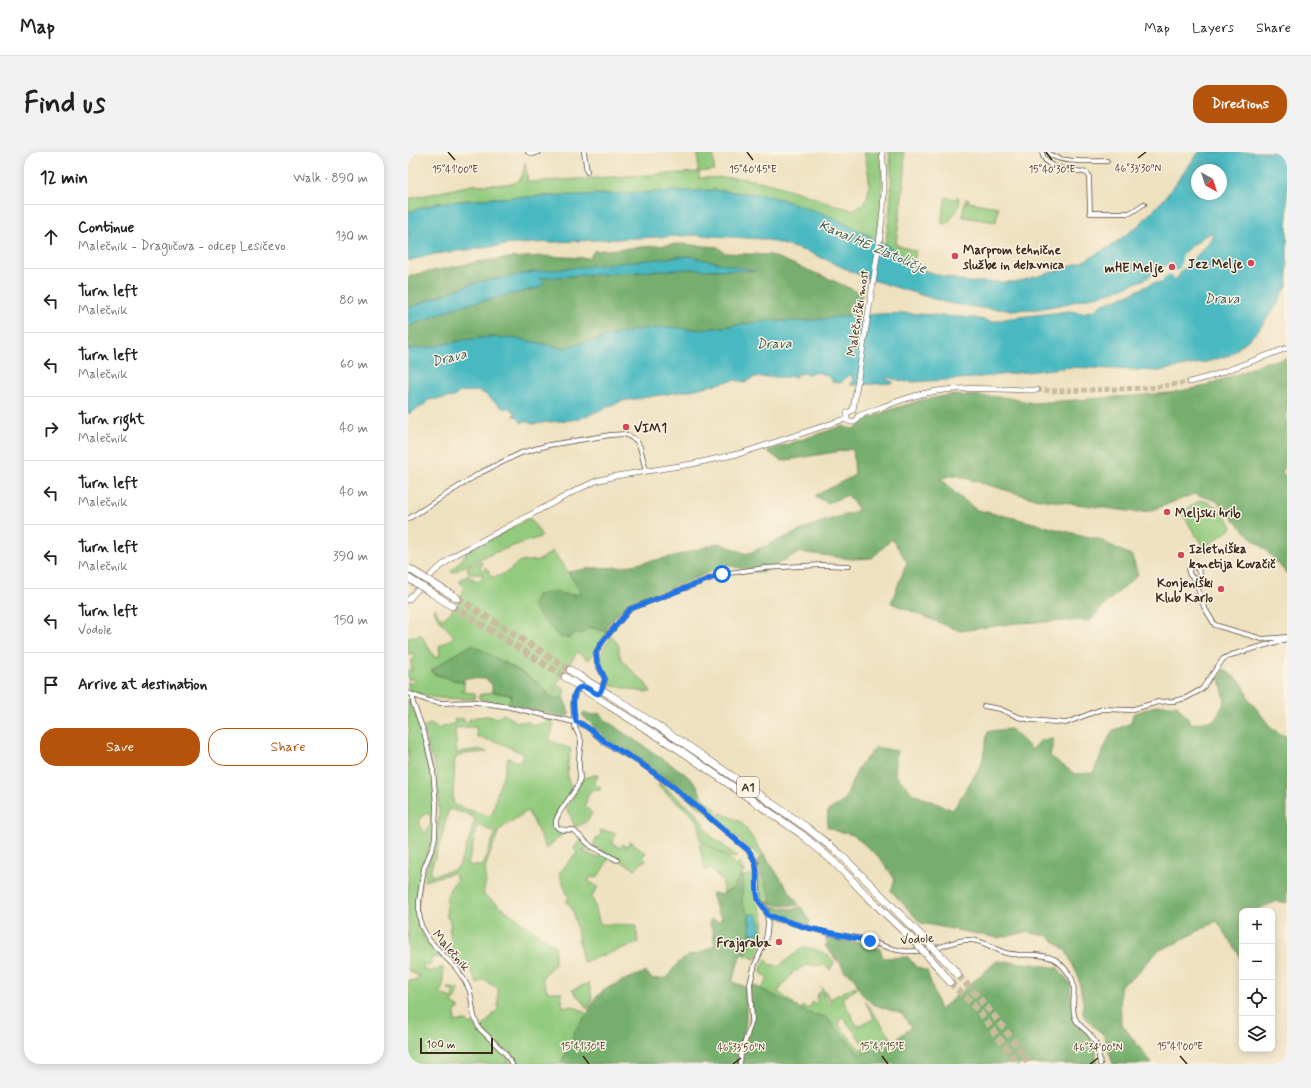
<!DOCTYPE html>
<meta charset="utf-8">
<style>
body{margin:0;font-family:Mynerve,sans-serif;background:#f2f2f2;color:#202124}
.controls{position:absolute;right:12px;bottom:12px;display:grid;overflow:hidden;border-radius:8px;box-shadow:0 2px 10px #0003}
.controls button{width:36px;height:36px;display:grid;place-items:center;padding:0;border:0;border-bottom:1px solid #e0e0e0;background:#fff;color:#202124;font:20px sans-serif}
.compass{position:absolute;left:783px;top:12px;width:36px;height:36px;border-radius:50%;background:#fff;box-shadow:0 2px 10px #0003;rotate:141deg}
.scale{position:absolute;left:12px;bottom:10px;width:73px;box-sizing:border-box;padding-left:4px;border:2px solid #3b2a1e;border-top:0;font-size:11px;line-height:14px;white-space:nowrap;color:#3b2a1e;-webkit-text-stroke:3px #fcf5e5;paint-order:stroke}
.stop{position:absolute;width:12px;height:12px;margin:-9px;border:3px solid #1a73e8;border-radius:50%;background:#fff}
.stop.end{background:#1a73e8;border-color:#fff;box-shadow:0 1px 4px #0008}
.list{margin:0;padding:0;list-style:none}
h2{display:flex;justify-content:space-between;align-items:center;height:52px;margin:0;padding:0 16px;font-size:17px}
h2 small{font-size:13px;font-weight:400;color:#757577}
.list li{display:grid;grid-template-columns:26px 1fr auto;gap:12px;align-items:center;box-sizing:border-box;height:64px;padding:0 16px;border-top:1px solid #e0e0e0}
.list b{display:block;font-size:15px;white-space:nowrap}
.list p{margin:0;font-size:13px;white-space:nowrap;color:#757577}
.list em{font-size:13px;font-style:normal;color:#757577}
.actions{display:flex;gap:8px;padding:12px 16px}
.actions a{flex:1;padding:9px 0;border:1px solid #b45309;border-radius:16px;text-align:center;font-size:14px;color:#b45309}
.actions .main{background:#b45309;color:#fff}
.icon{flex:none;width:22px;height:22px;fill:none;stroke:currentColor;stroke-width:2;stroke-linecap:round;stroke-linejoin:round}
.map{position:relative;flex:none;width:879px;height:912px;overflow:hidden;border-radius:16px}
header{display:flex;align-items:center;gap:24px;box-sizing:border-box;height:56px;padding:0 20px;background:#fff;border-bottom:1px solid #e0e0e0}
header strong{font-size:19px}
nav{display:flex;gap:22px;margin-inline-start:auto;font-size:14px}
.intro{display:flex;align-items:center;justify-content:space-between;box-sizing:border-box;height:96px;padding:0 24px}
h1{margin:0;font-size:28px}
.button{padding:10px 18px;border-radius:16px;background:#b45309;color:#fff;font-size:14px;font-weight:700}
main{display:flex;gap:24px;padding:0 24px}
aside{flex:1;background:#fff;border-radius:16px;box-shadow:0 2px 10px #0003}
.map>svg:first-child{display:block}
.green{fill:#93cb7e;stroke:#677a4e;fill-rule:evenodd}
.forest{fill:#76af6d;stroke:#586c46}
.water{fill:#4ab9c1;stroke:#427270;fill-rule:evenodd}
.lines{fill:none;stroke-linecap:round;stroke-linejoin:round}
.river{stroke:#4ab9c1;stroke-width:9}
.tertiary-tunnel{stroke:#cabca0;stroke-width:5;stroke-dasharray:5 2.5;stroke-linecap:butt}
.motorway-tunnel{stroke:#cabca0;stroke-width:7;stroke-dasharray:7 3.5;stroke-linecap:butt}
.minor-casing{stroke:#564536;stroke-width:5.5}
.tertiary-casing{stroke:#564536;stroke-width:6}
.motorway-casing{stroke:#564536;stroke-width:8}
.minor{stroke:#fff;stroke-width:4}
.tertiary{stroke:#fff;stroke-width:5}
.motorway{stroke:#fff;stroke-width:7}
.motorway-bridge-casing{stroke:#564536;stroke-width:8;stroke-linecap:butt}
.motorway-bridge{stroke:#fff;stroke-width:7}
.route{stroke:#1a73e8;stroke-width:5}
.ticks{fill:none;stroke:#3b2a1e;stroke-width:1.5}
.poi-dot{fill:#d1495b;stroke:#fcf5e5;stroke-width:1.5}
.labels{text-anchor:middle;stroke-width:3;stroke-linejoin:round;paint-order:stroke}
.shield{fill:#fcf5e5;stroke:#75675a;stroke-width:1}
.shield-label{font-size:12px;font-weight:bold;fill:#3b2a1e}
.poi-label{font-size:13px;font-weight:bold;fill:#3b2a1e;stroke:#fcf5e5;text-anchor:start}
.street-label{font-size:13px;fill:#3b2a1e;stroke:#fcf5e5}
.water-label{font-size:14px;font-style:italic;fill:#405c57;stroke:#fcf5e5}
.ticks-label{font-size:10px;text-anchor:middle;fill:#3b2a1e;stroke:#fcf5e5;stroke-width:3;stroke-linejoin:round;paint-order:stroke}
</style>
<header>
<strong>Map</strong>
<nav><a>Map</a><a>Layers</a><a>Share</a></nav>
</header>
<div class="intro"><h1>Find us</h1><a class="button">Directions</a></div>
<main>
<aside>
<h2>12 min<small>Walk · 890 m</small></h2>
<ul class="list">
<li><svg class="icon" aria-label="ahead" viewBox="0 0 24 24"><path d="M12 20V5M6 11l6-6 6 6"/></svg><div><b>Continue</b><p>Malečnik - Dragučova - odcep Lesičevo</p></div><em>130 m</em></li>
<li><svg class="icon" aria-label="left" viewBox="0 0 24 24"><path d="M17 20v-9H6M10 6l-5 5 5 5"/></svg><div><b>Turn left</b><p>Malečnik</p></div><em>80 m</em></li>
<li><svg class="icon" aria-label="left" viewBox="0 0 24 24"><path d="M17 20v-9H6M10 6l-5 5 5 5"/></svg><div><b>Turn left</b><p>Malečnik</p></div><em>60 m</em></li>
<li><svg class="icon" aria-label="right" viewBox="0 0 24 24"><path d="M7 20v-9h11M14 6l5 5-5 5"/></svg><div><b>Turn right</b><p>Malečnik</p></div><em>40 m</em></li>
<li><svg class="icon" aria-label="left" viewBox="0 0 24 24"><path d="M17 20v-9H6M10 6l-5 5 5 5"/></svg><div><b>Turn left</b><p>Malečnik</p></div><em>40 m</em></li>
<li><svg class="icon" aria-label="left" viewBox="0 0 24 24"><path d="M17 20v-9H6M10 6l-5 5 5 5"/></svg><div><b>Turn left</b><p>Malečnik</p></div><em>390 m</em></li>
<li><svg class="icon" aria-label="left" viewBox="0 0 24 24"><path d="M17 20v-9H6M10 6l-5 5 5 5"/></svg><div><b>Turn left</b><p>Vodole</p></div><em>150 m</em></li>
<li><svg class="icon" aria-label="arrive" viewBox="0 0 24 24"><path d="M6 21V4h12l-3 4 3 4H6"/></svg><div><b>Arrive at destination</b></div></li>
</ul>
<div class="actions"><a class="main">Save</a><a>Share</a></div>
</aside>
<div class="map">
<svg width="879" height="912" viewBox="0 0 879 912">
<rect width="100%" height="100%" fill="#fcf5e5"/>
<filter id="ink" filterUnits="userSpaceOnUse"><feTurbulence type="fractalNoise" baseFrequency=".025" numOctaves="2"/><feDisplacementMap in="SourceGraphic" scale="8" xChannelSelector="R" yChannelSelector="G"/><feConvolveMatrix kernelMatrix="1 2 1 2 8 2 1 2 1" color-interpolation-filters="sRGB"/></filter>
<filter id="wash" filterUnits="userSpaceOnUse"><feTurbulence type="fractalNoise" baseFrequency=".012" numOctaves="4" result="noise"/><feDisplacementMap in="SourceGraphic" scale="16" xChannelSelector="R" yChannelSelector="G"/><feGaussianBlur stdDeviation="0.9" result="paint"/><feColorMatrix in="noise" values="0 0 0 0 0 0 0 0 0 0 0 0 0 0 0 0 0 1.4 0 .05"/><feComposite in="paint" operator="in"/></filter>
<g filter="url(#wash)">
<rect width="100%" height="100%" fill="#eee1c0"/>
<path class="green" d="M290,0H305L306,18L291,20V26C313,25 335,25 355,30C385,37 414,49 443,58C470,51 460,20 456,0H471L474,19V39L470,86L465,83L463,85L424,65L373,47L348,42L304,38L86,46L30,51L0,60V47L64,33L103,32L111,29L114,23L117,10L120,30L290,20Z
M481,0H496L497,21L488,93L508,99L505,113L477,93C482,63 486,30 481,0Z
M549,44L551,46C554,56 545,64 539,71L537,72L533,71L538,45L548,47Z
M558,47H561L560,50L590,55L588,70L555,65L554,63Z
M792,348C805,349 820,363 824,376L796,396L775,363V359Z
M122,366L134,384L133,385C103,394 72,405 44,421V418L50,412L61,398Z
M145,399L174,441L167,443L153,442L127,447C126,458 141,472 147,480L166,481L181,475L200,480L181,508L169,500L146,537L148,538L151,533L157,537L155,545L149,547L143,545L120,524L64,493L41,506L26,522L56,531V538H51L56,540L67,541V547C43,546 22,549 0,537V529L3,532L6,529L3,526L0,528V518H4L3,509L6,507L5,501L0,502V485L13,483L27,506L32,504L31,494L46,485C38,474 32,471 25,458L28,456C28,461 31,464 35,467C45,460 52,446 56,435L52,431V427L60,424L70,429L75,425L74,422H61L59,415L73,409L74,412L72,417L76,419L77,415L80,418L83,425L91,424L101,419L110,410L132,408Z
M204,484L211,494V501L215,509L230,525L235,528L243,540H236L202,533C205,523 190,515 193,503C194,497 200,490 204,484Z
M84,540L104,543L100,552L71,547V543Z
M0,546L13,575L16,591L24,617L26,636V681L21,699L14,714L9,764L13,779L17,788L35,805L23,806V811L20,814L16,813L14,817L24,820L25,818H30L31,816H35V834L32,841L43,846L46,840L40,837L41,836L51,837V839L44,851L52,856L47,859V870L59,869L61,873L65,871L70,880L92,897L103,912H0V828L9,829L11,824L0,818V634L2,633L0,625V580H2L0,574ZM19,661L23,665V674L19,677V682L16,681C10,673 10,665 19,661Z
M95,562L109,570H121L124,573C130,573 135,572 138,566L143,568L146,574L141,588L163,597C159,609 157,630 165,640C158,650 142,664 148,677L159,678L138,697L125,668L119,659L91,678L78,713L77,719H78L77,726L78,730L75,742L147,794V813L142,816L134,826L140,840H153L155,855L165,854L178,861V864L167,879L153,912H106L99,900L73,877L90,857V836L75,828L69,832L60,813L49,814L46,806L41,776L43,775L41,767L39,766C37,748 38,740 49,727L45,721L16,729L18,718L29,682L31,663L30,637L27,614L22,602L16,575L22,572L32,577L34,574L46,572L47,567H56L57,571H61V567L67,566V565L79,564L90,566ZM68,575L69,585L93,591L115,602L112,610L100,606L98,615L89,641L85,661L81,664L46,653L45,646L47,606L57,602L79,600L70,597L49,601L47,576ZM41,657L57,661L67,666L60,691L51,714L48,717L23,724V716L32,691ZM70,672L87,681L75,714L60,713Z
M190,622V625L186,630L189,634L193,636L191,639L185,637L180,643L177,654L184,661C181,670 174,672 167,675L158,654C165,645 171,638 173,627Z
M251,631L290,662V665L296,671L297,676L303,684L329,704L327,706C314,704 303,694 292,687L291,671L282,661L251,635Z
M301,651L309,658L307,660L310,663L313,661L333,670L357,704L352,705L345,698H343L298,660Z
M192,678L208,681L204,691L212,696L215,692L219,695L222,689L238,701L234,704L238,708L227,717L185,694L188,687L193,682Z
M173,687L179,693L178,698H173L174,699L188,705H193L192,701L181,699L183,696L202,705L189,726L183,725L180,729L190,735L184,744L192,772L228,773L230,791L175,810L165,758L158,749L161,747L151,721L169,701L166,696Z
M293,690L325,709L327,713L331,711L333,716L336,718L335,721L325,736L316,741L315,736V730L302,716L297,718L291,692Z
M352,721C358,728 363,742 363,752C347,749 350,734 352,721Z
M342,723L345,724C344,733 344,742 348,750C350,753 353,757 354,761C358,772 353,798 347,807L337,803L343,792V782L352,781L343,762L341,763L334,751L335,724Z
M394,796C405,795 421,801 426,810L422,818L416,811L414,814C403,813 398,810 389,819H386L370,840L386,852L385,853L353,837L360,827L355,823V821L352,819L357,808L358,807L362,813H367L370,815Z
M181,831L184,846L179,857L175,850L164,838Z
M447,834L449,837L434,846L449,874L466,867L457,849L488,893L451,902L418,865L403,862L393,857L395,854L400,857L405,850L408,852L410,849L408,847L411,840L414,842L421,853L424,852L414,840L413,835L417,839L422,847ZM434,864L457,894L452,898L430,872Z"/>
<path class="forest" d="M270,92L310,95L317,101L363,103L424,128L454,142L447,163L397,169H358L293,178L260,175L228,178L155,196L112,187L82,185L56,188L22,195L0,197V175L49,155L130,136V126L279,117L344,119L279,104L66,131L0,156V124L69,110L102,106L134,104L181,106L186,99Z
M879,205V309L874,320L879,325V422L858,398L842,385L809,349L786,342L742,359L727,360L624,346L547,323L533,326L548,342L569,358L606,366L648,377L690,387L724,404L730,423L698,451L683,468L609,471L552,479L483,451L499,410L484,387L464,406L444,407L392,400L353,421L319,413L216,456L198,475L201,479L200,480L181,475L174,482L166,481L162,486L151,485L124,455L129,443L151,439L153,442L167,443L174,441L160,420L184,416L215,415L267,404L311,391L339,402L405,373L451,358L440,343L420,351L407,344L447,323L445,297L373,309L359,299L435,274L440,276L447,277L456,269L481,258L514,248L543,243L595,245L626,251L762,241L793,235L830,222L857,210L874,208Z
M64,493C86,505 110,517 130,531C138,537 143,551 155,545L161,560V563L156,565L100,552L104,543L84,540V533L78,527L56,526V531L24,521V518L41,506Z
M816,517L834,531L841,547L864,577L879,585V751L870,749L849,757L848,759H834V807L809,769L770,790L750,799L728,823L712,834L713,871L744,912H705L695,882L685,874L675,863V850L670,824L658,799L640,784L619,780L590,786L513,771L483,739L487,727L470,704L445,683L428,679L419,675L420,659L436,649L450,616L468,595L489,599L487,622L505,642L545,658L574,611L580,579L603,577L613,586L624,598L633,588L646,587L642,604L667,622L685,621L704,579L723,571L725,562L750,553H769L784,572L806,568L817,550L812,526Z
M176,560L184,563L191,561L198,568L213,579L276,621L289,633L293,643L301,651L298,660L214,597L198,587L174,563Z
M357,704L391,753C382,755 372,752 363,752V745L355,725L352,721L349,708L352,705Z
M335,724L334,751L341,763L343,792L337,803L333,802L325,827V830L338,835V870L329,912H153L167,879L178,864H179C181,859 182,853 185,849C195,834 222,826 238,820L244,827L258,826L271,810L282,803L291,801L306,794L307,792L305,780L301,770L303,767L311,770L314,765L310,761L304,742L306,741L313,743L325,736L331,725Z
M360,754L384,757L393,755L402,769L400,774L369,765L359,757L358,755Z
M417,785L433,789L451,790L472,797L475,806L500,805L508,815L519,819L532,858L589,809L625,812L650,816L662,831L663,846L669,869L682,884L688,898V912H334L342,873L343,832L403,862L418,865L451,902L488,893L485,888L490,886L503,875L494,862L464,852L454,842L445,824L436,819L431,808L427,805L430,810L417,794L418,792L421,796Z"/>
<path class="water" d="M791,0H879V134L871,147L872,149L848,181L822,203L798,210L751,219L662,215L565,226L505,230L500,229L498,230L478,225L477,226L486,231L443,233L442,231L445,228L443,223H440L433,231L424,230V227C416,221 409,219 400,222L398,221L389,222L388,225H383L384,222L380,225H347L337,230L327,228L278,239L214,249L171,267L124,272L118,269L113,271L111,266L105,263L108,261L100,255L96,257L77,242L70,239L52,240L46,245L20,248L15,254L0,262V197L22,195L56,188L82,185L112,187L155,196L228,178L260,175L293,178L358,169H397L447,163L497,161L567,166L584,170L602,166L662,159L674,161L687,158L693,153L724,141L745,131H751L760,133L771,124L773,119L800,92L805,82L804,81L798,83L763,110L737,127L707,139L657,152L630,157L602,158L572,156L539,151L458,126L401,100L356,87L290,83L106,92L26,102L0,109V60L30,51L86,46L304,38L348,42L373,47L424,65L465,86L480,94L505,113L512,117L534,124L560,130H608L652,118L678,108L703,94L731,73L756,47ZM789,18H813V42H789Z
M279,104L348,119L279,117L131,126L137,131L130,136L49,155L0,175V156L66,131L125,120Z
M343,762H348C352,767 354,775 351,781L343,782L341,763Z"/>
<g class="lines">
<path class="river" d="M768,114L772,93
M753,144L757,133L761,127"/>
</g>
</g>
<g filter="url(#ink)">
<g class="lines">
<path class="tertiary-tunnel" d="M629,238L652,239L741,236L782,230"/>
<path class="motorway-tunnel" d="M49,446L162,518
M44,454L157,525
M550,823C576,851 601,880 621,912
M542,830L570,858L610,912"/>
<defs>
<path id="minor" d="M120,0L126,2L131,0
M176,0L179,20
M634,0C637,20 663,16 679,21L681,24L682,61H722L736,52
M640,0C648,12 685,9 699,9
M0,367L72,321L113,301L141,293L202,283L217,282L228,288L232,295L238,319
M790,428C783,426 778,421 783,415H788L790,418L792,422L789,434L796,455L807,473L810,474L854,487L879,485
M174,535C160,542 167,563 167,575C168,579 172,584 173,589C173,595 171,601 171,607C170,613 172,619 172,626C172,639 139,667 150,676C153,679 161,677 165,678L184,695L209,708
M185,540L191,542L193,539L197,527L189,511L188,501L195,489L222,457L314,422L356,416L414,413L441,414
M0,541L21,549L33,551L68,550L102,555L174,572L183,578L197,591L231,610L264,634L340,698L348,710L351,749L358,757L360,770L359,781L357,790L347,812L342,832L344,868L333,902L332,912
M5,544V551L16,580L25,618L28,653L27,685L25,694L16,716L11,749V761L13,773L21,788L48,816L57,829L62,839L66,864L71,876L97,901L104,912
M576,554L592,557L610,565L623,568L658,571L694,557L722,558L750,550L766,549L778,546L794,537L815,507L823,503L879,487
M359,763C383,771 407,779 432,783C438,785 444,784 450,786C466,789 480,798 496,799C508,800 521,798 532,795C541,792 550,788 559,788C573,787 585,797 598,801C614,805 631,800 646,807C653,811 661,821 664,827C669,839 662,853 667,866C670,874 678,877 683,884C690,892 691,902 692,912"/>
<path id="tertiary" d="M782,230L804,224L879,196
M445,258C452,214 459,169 466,125C472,83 480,42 474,0
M439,268V261L445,258
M0,448L26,420L47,403L169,338L188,329L208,324L284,312L334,301L434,268H439C442,271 446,271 449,268L450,264C476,255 502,243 529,239C561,234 597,238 629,238"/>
<path id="motorway" d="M34,437L49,446
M24,441L44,454
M162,518L171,524
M157,525L166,531
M202,543L280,594L398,675L432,702L469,739
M197,551L275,600L393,682L426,710L459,744
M541,812L550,823
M531,816L542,830"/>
</defs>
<use href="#minor" class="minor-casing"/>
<use href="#tertiary" class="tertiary-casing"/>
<use href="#motorway" class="motorway-casing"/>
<use href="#minor" class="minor"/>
<use href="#tertiary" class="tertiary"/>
<use href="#motorway" class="motorway"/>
<defs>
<path id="motorway-bridge" d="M0,416L34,437
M0,426L24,441
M171,524L202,543
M166,531L197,551
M469,739L541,812
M459,744L507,790L531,816"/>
</defs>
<use href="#motorway-bridge" class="motorway-bridge-casing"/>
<use href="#motorway-bridge" class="motorway-bridge"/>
</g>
</g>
<g class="lines" filter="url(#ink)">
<path class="route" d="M314,422L222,457L195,489L188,500L189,510L197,527L193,539L190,542C185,541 181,536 175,535C161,535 166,562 168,570L174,572L183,578L197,590L231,610L264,634L340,698C355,717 345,727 350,747C352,754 358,754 359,763L400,776L462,789"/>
</g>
<path class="ticks" d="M40,0L47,8M339,0L345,8M638,0L644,8M730,6L738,0M175,904L181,912M474,904L480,912M772,904L779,912M325,912L333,906M682,912L690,906"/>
<g class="poi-dot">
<circle cx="547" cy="104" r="4"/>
<circle cx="843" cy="111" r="4"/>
<circle cx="764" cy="115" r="4"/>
<circle cx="218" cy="275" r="4"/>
<circle cx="759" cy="360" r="4"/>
<circle cx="773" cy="403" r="4"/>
<circle cx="813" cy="437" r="4"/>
<circle cx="371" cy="790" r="4"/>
</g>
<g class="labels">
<rect class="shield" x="329" y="625" width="22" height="20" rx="3"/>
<g class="shield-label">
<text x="340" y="639">A1</text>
</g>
<g class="poi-label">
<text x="555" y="102">Marprom tehnične<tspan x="555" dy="15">službe in delavnica</tspan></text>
<text x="835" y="116" text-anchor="end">Jez Melje</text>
<text x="756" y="120" text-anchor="end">mHE Melje</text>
<text x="226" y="280">VIM1</text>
<text x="767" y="365">Meljski hrib</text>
<text x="781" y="401">Izletniška<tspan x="781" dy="15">kmetija Kovačič</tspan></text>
<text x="805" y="435" text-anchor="end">Konjeniški<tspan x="805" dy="15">Klub Karlo</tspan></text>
<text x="363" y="795" text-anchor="end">Frajgraba</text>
</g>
<g class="street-label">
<text transform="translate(449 161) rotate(-81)" y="5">Malečniški most</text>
<text transform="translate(509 786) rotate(-4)" y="5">Vodole</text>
<text transform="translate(44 798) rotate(49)" y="5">Malečnik</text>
</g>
<g class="water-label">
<text transform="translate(465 94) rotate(23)" y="5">Kanal HE Zlatoličje</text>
<text x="814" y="151">Drava</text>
<text transform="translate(366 191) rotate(-1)" y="5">Drava</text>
<text transform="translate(41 205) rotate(-14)" y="5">Drava</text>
</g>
</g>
<g class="ticks-label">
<text x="730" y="20">46°33'30"N</text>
<text x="345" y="21">15°40'45"E</text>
<text x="47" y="21">15°41'00"E</text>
<text x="644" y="21">15°40'30"E</text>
<text x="175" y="898">15°41'30"E</text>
<text x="474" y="898">15°41'15"E</text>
<text x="772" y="898">15°41'00"E</text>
<text x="333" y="899">46°33'50"N</text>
<text x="690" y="899">46°34'00"N</text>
</g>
</svg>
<div class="controls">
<button>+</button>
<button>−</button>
<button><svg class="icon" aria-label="locate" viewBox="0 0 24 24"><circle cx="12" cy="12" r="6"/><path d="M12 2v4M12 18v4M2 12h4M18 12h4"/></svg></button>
<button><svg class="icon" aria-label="layers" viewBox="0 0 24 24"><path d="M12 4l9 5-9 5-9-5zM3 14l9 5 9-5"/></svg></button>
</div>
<svg class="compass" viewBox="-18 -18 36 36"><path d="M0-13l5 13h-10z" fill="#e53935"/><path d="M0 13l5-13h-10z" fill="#757577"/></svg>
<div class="scale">100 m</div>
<div class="stop" style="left:314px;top:422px"></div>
<div class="stop end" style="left:462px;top:789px"></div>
</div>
</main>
